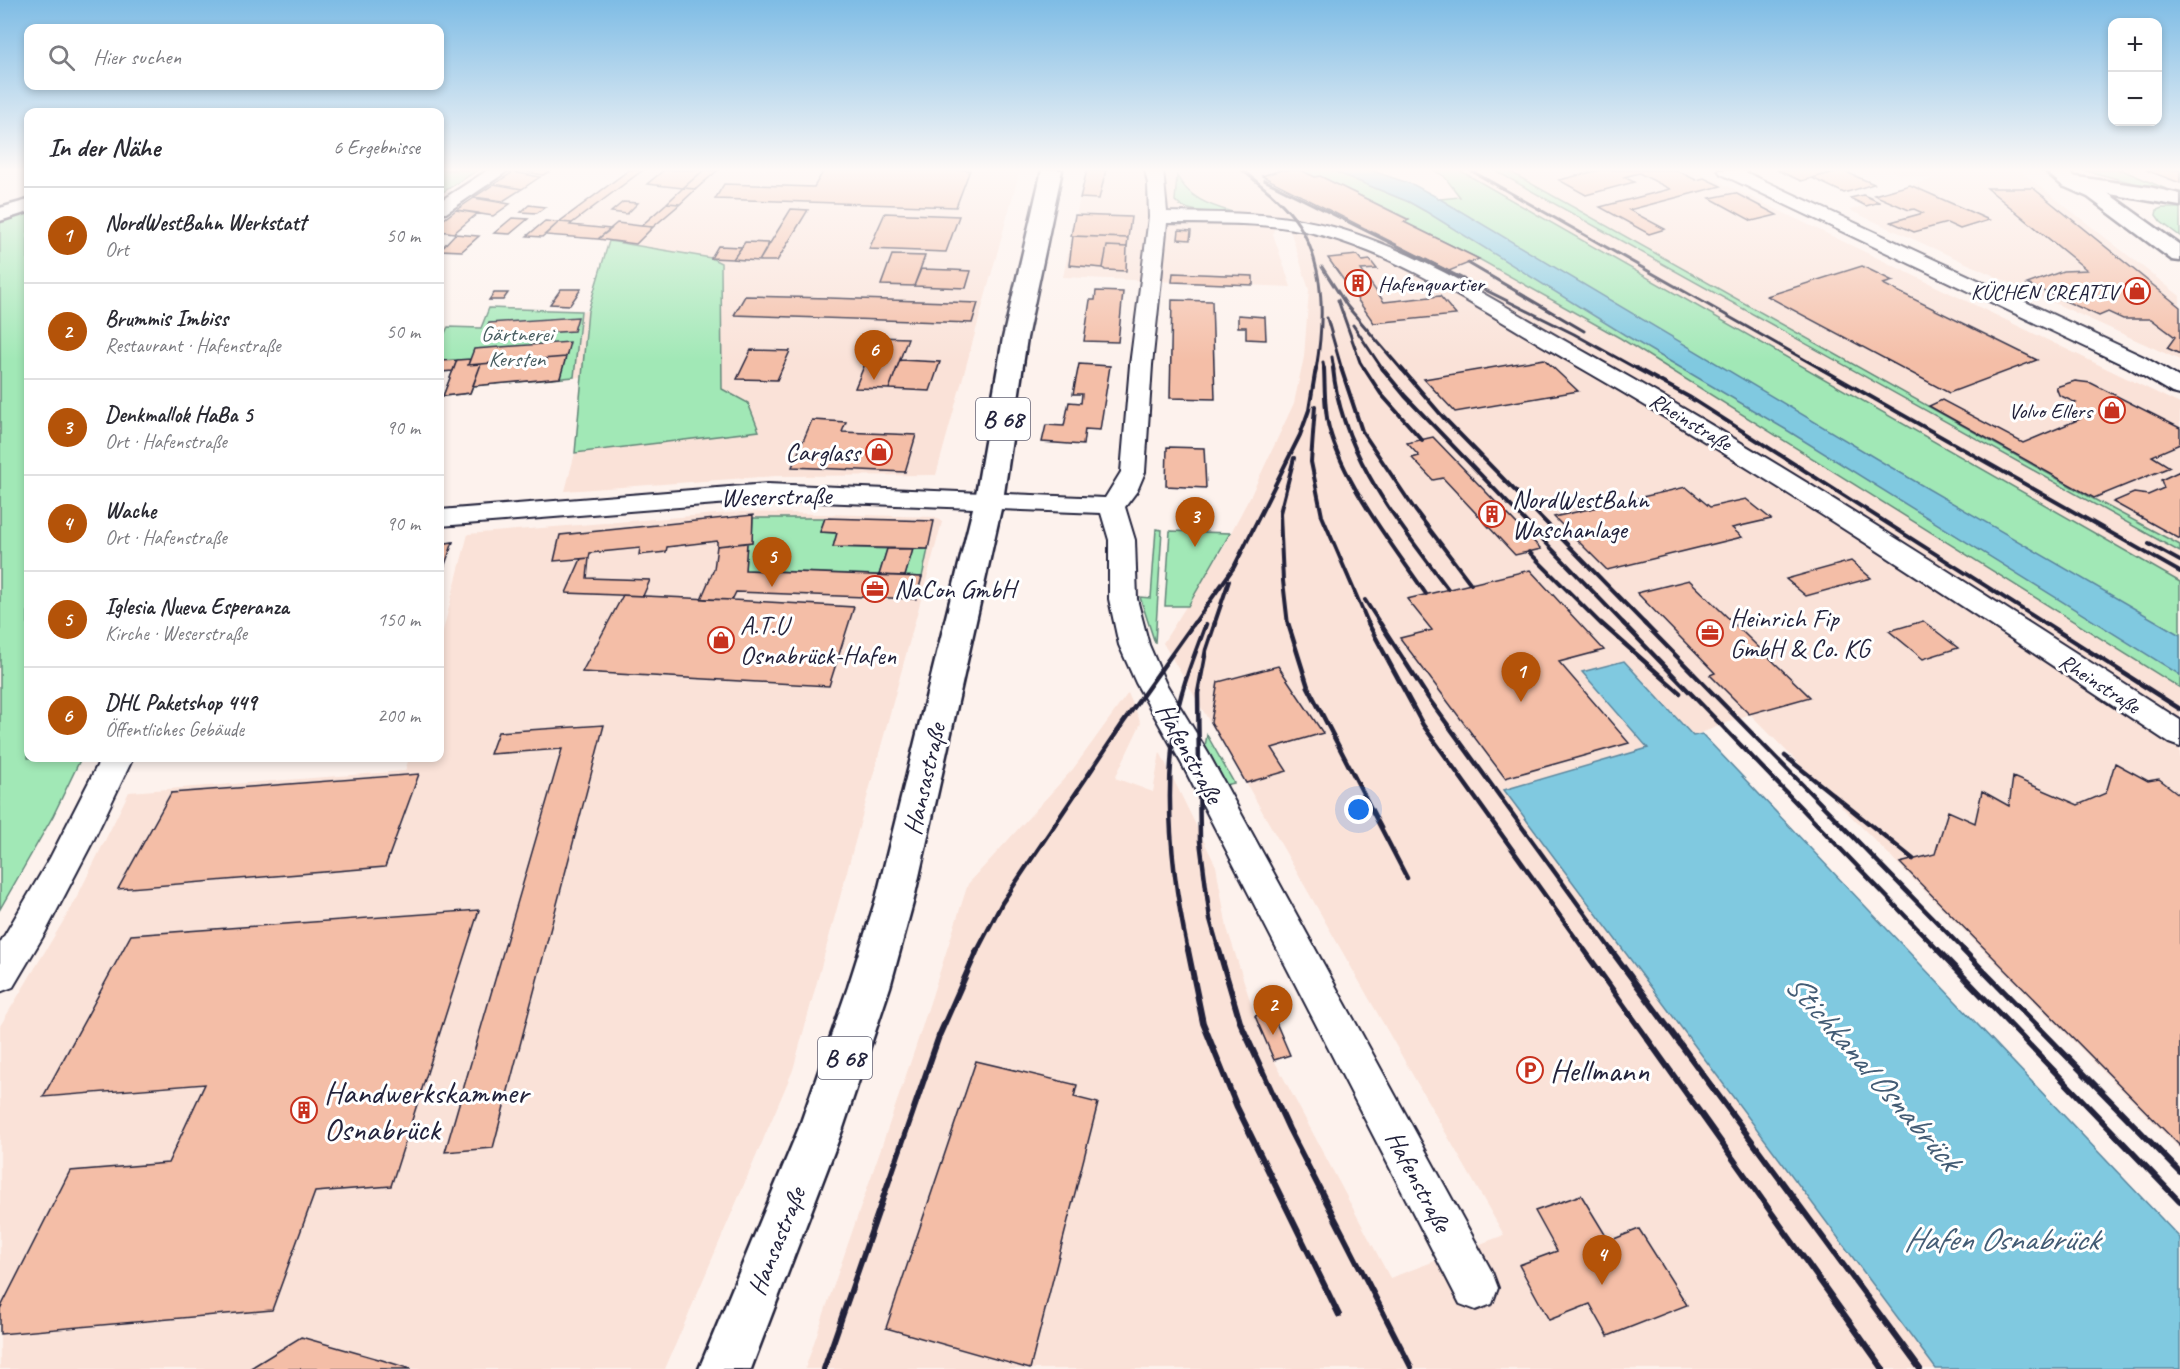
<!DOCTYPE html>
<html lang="de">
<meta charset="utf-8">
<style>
body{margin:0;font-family:Caveat,sans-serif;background:#f7f7f7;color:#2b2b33}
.controls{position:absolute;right:18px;top:18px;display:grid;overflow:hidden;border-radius:12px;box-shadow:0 3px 9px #0003}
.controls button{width:54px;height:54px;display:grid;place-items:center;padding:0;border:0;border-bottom:2px solid #e1e1e2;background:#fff;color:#2b2b33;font:30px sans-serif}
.you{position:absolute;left:1359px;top:810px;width:21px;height:21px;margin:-15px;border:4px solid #fff;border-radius:50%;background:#1a73e8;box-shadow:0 0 0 9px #1a73e833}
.badge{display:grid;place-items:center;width:39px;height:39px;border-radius:50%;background:#b45309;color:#fff;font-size:20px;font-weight:700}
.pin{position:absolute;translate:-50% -50px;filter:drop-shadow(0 2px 3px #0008)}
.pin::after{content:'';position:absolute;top:32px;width:21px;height:18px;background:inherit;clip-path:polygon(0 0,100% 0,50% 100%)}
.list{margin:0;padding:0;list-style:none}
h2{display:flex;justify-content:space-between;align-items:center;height:78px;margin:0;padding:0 24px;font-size:26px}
h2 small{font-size:20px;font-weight:400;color:#7c7c81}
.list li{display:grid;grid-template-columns:39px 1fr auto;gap:18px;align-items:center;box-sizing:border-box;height:96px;padding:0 24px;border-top:2px solid #e1e1e2}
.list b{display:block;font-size:22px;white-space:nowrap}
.list p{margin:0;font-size:20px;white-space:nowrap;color:#7c7c81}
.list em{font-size:20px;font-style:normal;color:#7c7c81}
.icon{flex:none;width:33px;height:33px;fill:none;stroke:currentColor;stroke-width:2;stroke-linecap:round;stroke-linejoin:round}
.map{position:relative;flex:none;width:2180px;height:1369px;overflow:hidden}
.search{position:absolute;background:#fff;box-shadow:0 3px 9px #0003;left:24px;top:24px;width:420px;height:66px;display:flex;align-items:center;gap:15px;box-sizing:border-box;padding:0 21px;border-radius:12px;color:#7c7c81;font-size:22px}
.panel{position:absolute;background:#fff;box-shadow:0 3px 9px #0003;left:24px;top:108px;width:420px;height:654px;border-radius:12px}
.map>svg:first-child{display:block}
.built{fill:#fae2d8}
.green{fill:#a1e8b6;stroke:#628578;stroke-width:1.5}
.water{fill:#80c9e0;stroke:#5a869e;stroke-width:1.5}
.building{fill:#f4bea7;stroke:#22223b;stroke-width:1.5}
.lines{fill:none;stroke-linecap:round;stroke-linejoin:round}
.minor-casing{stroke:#22223b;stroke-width:4}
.tertiary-casing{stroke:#22223b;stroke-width:5}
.secondary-casing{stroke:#22223b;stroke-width:5}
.primary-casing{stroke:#22223b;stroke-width:5}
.minor{fill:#fff;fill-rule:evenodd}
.tertiary{fill:#fff;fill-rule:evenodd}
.secondary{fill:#fff;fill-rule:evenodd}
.primary{fill:#fff;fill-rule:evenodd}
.rail-far3{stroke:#22223b;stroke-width:3}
.rail-far2{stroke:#22223b;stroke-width:4}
.rail-far1{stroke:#22223b;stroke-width:4.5}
.rail{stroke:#22223b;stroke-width:6}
.labels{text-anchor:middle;stroke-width:6;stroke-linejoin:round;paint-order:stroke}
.far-poi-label{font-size:22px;fill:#22223b;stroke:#fff;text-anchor:end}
.far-park-label{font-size:22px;fill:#485d60;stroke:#fff}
.far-street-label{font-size:22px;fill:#22223b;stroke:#fff}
.shield{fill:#fff;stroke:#646476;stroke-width:1.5}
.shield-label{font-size:24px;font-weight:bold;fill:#22223b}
.poi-label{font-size:26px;fill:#22223b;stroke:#fff;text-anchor:start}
.street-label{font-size:26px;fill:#22223b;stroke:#fff}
.near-poi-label{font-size:32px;fill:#22223b;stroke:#fff;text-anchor:start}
.near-water-label{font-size:33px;font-style:italic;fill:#435c75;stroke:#fff}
</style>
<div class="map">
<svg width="2180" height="1369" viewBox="0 0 2180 1369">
<rect width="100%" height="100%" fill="#fdf2ed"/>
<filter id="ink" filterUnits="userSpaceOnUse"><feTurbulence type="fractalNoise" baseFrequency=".0167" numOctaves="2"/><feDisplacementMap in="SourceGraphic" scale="12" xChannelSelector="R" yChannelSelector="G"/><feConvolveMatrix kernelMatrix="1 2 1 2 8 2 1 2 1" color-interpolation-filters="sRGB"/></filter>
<g filter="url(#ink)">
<path class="built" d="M629,170H1020L936,475L776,476L565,491L575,453L581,377L473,386L470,393L452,371L440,372V327L481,328L489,308L588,311L609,241L545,235Z
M1086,170H1300L1315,177L1320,176L1409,220L1405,222L1479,259L1620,338L2180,688V1149L1750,714L1693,736L1624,661L1583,672L1649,748L1505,791L1936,1369H805L915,1049L968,884L1073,769L1128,693L1141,723L1115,778L1153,792L1160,752L1216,866L1227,928L1255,1016L1274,1060L1390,1278L1504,1235L1246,783L1163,643L1220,553L1252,493L1294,403L1304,357L1309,290L1291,233L1276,217L1273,234L1291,287L1063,277Z
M1459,170H1494L2180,552V582Z
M1507,170H1695L2180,404V545L2090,497Z
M1890,170H2019L2180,296V360L1849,210L1878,202L1868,197L1933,179L1900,174Z
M742,512L935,517L942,522L793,1070L665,1369H0V1026L73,905L129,792L405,771L409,758H440V642L468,534Z"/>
<path class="green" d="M440,170H478L440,194Z
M1300,170H1331L1409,202L1425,211L1440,199L1460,197L1444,176L1433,170H1459L2180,582V688L1620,338L1479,259L1404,222L1408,219L1320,176L1315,177Z
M1494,170H1507L2090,497L2180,545V552Z
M2083,170H2122L2180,195Z
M1177,176C1189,198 1208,205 1232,212C1216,211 1187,215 1175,201Z
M2162,208H2180V236L2161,222L2156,215L2157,210Z
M28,213V758H81L53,816L0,909V222Z
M609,241L711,258L721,263L722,389L748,403L759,431L575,453L588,311Z
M489,308L581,311L574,377L473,386L470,393L443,396L453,371L440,372V343L448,327L481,328Z
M753,518H825L820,532L837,533L833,547L887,549L879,575L745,570L747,543L752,542Z
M1156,529L1162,530L1155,643L1140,597L1151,598Z
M1170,531L1230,533L1188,606H1165Z
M913,549H928L922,577L905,576Z
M1207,735L1234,783L1226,785L1205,746Z"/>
<path class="water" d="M1331,170H1370L1414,185L1440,199L1887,465L2180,635V675L1785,429L1625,335L1425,211L1409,202Z
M1624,661L1693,736L1702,734L2180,1238V1369H1936L1504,790L1648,748L1582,672Z"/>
<path class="building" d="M516,170H552L543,175Z
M629,170H643L572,223L559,222Z
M664,170H704L683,188L647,184Z
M704,170H718L696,189L683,188Z
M824,170H970L956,207L715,199L724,184L814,187Z
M1087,170H1106L1099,199L1080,198Z
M1281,170H1300L1315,177L1320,176L1409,220L1404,222L1479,259L1449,271L1262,176Z
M1600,170H1676L1696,180L1704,178L1721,186L1629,210L1665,229L1649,234L1600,207L1670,189L1639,173L1624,177L1634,182L1586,195L1559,180Z
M1777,170H1843L1801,181Z
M1841,170L1874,184L1844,193L1812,178Z
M2146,170H2180V183Z
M513,172L540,177L522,189L494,184Z
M494,184L522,189L503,201L474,197Z
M1910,185L1989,220L1960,229L1947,223L1914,232L1891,222L1923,213L1914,209L1909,210L1874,195Z
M683,188L696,189L680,204L667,203Z
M1987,188H2033L2180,307V354L2167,348L2175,337L2151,319H2123L2108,312L2099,316L2027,284L2063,271L2087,270Z
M1735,193L1777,215L1752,221L1710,198Z
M1863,195L1868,197L1879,202L1866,206L1850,198Z
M474,198L510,204L493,216L456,210Z
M623,202L638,203L627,214L611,212Z
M667,203L680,204L653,227L641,226Z
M529,205L545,207L537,213L521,212Z
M791,209L808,210L777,261H759Z
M456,210L478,213L454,233L440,231V222Z
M885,213L959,216L946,252L869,249Z
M1075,215L1131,217L1128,238L1071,236Z
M512,218L528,219L510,234L494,233Z
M545,221L559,222L542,237L527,236Z
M559,222L572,223L570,225L611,229L598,239L545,235Z
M617,223L641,226L653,227L636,244L598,239Z
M1179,230L1191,231L1190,240L1178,239Z
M455,234L479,236L462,251L440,250Z
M1073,236L1128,238L1127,247L1107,246L1103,268L1069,265Z
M745,242L769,243L759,261L733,259Z
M718,246L742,247L733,259L711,258Z
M1107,246L1127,247L1126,271L1105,270L1103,268Z
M892,255L925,256L914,286L881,285Z
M1357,255L1362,261L1370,260L1377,269L1361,270L1384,302L1440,296L1456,315L1374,323L1328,258Z
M1862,266L1893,281L1883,284L2037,360L1949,393L1767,296Z
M921,269L952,270L971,271L966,288L914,286Z
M1173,273L1253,276V285L1172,282Z
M561,289H581L570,305L550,304Z
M1096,291L1123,292L1118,342L1084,341L1090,300H1095Z
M494,293H508L503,300H489Z
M745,296L829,298L978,303L972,323L734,315Z
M1172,300L1212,301L1215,399L1170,398Z
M1238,315L1265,317L1266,340L1246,339V327H1238Z
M578,317L574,331L484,337L489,323Z
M876,337L908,338L889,389L855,388Z
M570,342L566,357L468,365L474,349Z
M751,350L790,351L777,380L737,379Z
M566,357L560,378L473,386L481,364Z
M470,359L468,365L481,364L470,393L443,396L457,360Z
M1544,359L1578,391L1455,412L1424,379Z
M457,360L453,371L440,372V361Z
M900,360L940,362L930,391L889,389Z
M1079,364L1110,366L1100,430L1085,429L1083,445L1042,442L1046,425L1064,426L1069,402L1081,403L1082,394H1073Z
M2075,381L2091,383L2180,428V444L2152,456L2170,467L2094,498L1929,406L1942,400L2023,443L2080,419L2069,414L2065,407L2076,403L2059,395L2056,387Z
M812,420L846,422L842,432L916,435L905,472L792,467Z
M1433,437L1541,549L1515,555L1443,478L1433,480L1412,458L1419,456L1407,443Z
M1167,447L1204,448L1206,488L1166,486Z
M2180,471V539L2113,502L2134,493L2148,495L2164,488L2161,480Z
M1686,487L1710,507L1746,499L1771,519L1732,528L1742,537L1607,570L1554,517Z
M753,515L752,542L717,546V541L667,547L666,552L639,555L640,548L590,553L589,558L554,561L560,535Z
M825,518L934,521L928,549L833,547L837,533L820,532Z
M453,542L442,573H440V544Z
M747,543L745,570L922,577L916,599L736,592L732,600L701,599L714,569L717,546Z
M887,549H913L905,576L879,575Z
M589,558L587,578L650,580L643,596L566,593L581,559Z
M1851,561L1871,578L1806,596L1786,579Z
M1530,570L1604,650L1559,662L1629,743L1505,778L1400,638L1432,630L1407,599Z
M1689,580L1810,697L1749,714L1710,675L1715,673L1637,593Z
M623,595L732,600L854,607L829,686L582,672Z
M1923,621L1958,648L1923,659L1889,631Z
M1278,666L1323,733L1272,748L1287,771L1246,783L1211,722L1218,682Z
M604,725L493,1148L445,1152L562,749L490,754L498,732Z
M2115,763L2148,781L2159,779L2180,795V1146L1900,863L1935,854L1948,811L1975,823L1982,791L2009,806L2013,777L2078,805L2106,793Z
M419,774L385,867L118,889L171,793Z
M479,910L391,1186L315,1192L272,1310L0,1334V1309L70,1171L168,1163L205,1084L43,1097L131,935Z
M1271,1011L1290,1055L1274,1060L1255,1016Z
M976,1061L1077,1085L1074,1097L1098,1103L1030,1369L886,1328Z
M1581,1195L1609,1241L1639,1229L1687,1305L1608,1336L1590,1304L1549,1320L1519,1265L1557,1251L1535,1211Z
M301,1337L382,1360L411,1369H249Z"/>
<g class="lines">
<defs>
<path id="minor" d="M488,170H509L446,213L440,214V201Z
M1145,170H1163L1167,212C1223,213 1279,212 1333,227C1422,252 1501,305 1581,350C1786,464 1982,593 2180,720V747L2169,743C1969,611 1771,476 1562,357C1485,313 1408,259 1321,235C1271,221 1218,224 1167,223L1152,365L1145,472L1137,491L1125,507L1135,540L1137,599L1149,645L1165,682L1208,753L1492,1272L1498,1288L1492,1304L1476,1310L1460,1304L1183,766L1136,683L1119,645L1109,599V540L1101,513L767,500L440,526V510L767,484L1105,498L1121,472L1130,365L1149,217L1148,184Z
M1718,170H1741L2144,357L2180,378V395L2172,393L2128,367L1721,174Z
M101,758H133L93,841L45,933L13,987L0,992V943L50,858Z"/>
<path id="tertiary" d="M2070,176L2149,187L2180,194V206L2063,186L2060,182L2063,178Z
M28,200V212L0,221V208Z"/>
<path id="secondary" d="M2044,170H2066L2077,178L2102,189L2180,245V261L2172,260L2088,197L2063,186Z"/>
<path id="primary" d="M1042,170H1062L1027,338L1003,500L914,899L890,987L843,1128L751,1369H699L799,1128L848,987L876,899L975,500L1003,338Z"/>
</defs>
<use href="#minor" class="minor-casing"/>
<use href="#tertiary" class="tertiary-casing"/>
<use href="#secondary" class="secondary-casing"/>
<use href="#primary" class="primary-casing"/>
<use href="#minor" class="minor"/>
<use href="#tertiary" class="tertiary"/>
<use href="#secondary" class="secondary"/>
<use href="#primary" class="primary"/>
<path class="rail-far3" d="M1242,170C1262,186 1285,203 1299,225C1326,268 1324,322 1316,370
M1470,170L1823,370
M1264,180L1574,334L1639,370
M1468,263L1584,331
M1322,267L1347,306L1402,370
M1338,300L1360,362L1365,370
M1327,318L1342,370
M1353,325L1383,370
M1332,357L1334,370
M1323,362L1324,370"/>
<path class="rail-far2" d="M1324,368C1325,387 1324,409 1329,428C1345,486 1392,544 1426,594
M1333,368C1341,454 1398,522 1448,589
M1341,368L1362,431L1415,510L1471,584
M1364,368L1381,394L1422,440
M1382,368L1405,396L1625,625
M1401,368L1443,417L1646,625
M1636,368L1689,397L2047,625
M1820,368L2180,572
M1315,406L1311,462L1322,516L1369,625
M2149,544L2180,561
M1529,552L1602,625
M1365,600L1381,625
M1193,625L1234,567L1300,435L1309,410L1316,368
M1214,625L1229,581
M1288,625L1283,581L1280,513L1294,458"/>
<path class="rail-far1" d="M1215,623L1206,650L1198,693L1200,841L1210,919L1219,951
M1288,623L1308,687L1407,878
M1368,623L1423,725L1585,951
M1380,623L1429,699L1612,951
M1601,623L1680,693
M1623,623L1939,951
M1644,623L1965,951
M2045,623L2180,709
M1785,756L1913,859
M977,951L1002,903L1123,723L1194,623
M1188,951C1172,878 1164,799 1175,724C1180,690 1194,657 1206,624"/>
<path class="rail" d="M1188,950L1203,1023L1237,1107L1339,1315
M1219,950L1240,1022L1289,1129L1411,1367
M1584,950L1883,1369
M1611,950L1920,1369
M1938,950L2180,1202
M1963,950L2180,1172
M824,1369L939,1036L977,950"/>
</g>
</g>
<linearGradient id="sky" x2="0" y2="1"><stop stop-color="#7ebce5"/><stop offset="0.47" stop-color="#fef9f7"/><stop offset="1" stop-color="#fef9f7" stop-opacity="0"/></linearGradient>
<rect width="2180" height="361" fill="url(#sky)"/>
<defs>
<symbol id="building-ring" viewBox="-11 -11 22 22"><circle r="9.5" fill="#fff" stroke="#c8321e" stroke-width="1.5"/><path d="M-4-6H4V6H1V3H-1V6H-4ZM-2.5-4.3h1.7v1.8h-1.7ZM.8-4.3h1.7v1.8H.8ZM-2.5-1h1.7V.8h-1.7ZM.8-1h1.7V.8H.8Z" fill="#c8321e"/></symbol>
<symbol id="shop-ring" viewBox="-11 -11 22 22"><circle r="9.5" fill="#fff" stroke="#c8321e" stroke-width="1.5"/><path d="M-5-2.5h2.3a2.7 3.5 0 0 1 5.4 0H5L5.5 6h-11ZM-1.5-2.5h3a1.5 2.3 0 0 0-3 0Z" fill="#c8321e"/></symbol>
<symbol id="office-ring" viewBox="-11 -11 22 22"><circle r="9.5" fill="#fff" stroke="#c8321e" stroke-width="1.5"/><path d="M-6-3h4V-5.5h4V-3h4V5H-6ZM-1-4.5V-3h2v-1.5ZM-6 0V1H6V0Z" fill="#c8321e"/></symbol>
<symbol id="parking-ring" viewBox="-11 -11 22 22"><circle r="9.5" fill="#fff" stroke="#c8321e" stroke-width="1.5"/><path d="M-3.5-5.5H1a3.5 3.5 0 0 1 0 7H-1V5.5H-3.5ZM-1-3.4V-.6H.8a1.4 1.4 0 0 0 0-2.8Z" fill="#c8321e"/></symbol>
</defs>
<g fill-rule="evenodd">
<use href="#building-ring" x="1343" y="268" width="30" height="30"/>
<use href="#shop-ring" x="2122" y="276" width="30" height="30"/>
<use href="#shop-ring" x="2097" y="395" width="30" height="30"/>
<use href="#shop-ring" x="864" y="437" width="30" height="30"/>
<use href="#building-ring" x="1477" y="499" width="30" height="30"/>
<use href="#office-ring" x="860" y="574" width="30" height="30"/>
<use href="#office-ring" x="1695" y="618" width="30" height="30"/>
<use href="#shop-ring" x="706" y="625" width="30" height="30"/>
<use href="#parking-ring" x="1515" y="1055" width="30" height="30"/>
<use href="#building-ring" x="289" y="1095" width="30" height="30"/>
</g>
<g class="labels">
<g class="far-poi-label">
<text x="1378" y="291" text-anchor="start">Hafenquartier</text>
<text x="2118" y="299">KÜCHEN CREATIV</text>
<text x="2092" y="418">Volvo Ellers</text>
</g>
<g class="far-park-label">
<text x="517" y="341">Gärtnerei<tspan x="517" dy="25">Kersten</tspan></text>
</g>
<g class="far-street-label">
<text transform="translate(1691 421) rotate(31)" y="8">Rheinstraße</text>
<text transform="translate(2100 683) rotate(33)" y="8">Rheinstraße</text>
</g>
<g class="shield">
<rect x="976" y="398" width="54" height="42" rx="4.5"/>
<rect x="818" y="1037" width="54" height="42" rx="4.5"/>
</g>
<g class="shield-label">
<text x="1003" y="427">B 68</text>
<text x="845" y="1066">B 68</text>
</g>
<g class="poi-label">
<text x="860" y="461" text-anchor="end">Carglass</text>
<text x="1512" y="508">NordWestBahn<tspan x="1512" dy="30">Waschanlage</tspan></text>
<text x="894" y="598">NaCon GmbH</text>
<text x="1730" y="627">Heinrich Fip<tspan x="1730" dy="30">GmbH &amp; Co. KG</tspan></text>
<text x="740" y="634">A.T.U<tspan x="740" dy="30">Osnabrück-Hafen</tspan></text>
</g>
<g class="street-label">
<text transform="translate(776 496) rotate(-1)" y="9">Weserstraße</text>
<text transform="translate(1190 753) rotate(61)" y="9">Hafenstraße</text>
<text transform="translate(924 779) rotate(-77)" y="9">Hansastraße</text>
<text transform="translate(1419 1181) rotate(62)" y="9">Hafenstraße</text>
<text transform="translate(776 1241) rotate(-68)" y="9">Hansastraße</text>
</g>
<g class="near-poi-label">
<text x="1550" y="1081">Hellmann</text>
<text x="324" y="1103">Handwerkskammer<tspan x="324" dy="37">Osnabrück</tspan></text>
</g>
<g class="near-water-label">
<text transform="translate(1874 1071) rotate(49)" y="12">Stichkanal Osnabrück</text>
<text x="2001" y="1250">Hafen Osnabrück</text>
</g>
</g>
</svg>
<div class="controls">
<button>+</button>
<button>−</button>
</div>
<div class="you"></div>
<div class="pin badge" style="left:1521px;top:702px">1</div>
<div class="pin badge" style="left:1273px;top:1035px">2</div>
<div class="pin badge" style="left:1195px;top:547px">3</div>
<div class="pin badge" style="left:1602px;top:1285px">4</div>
<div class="pin badge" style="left:772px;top:587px">5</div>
<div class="pin badge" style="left:874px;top:380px">6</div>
<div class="search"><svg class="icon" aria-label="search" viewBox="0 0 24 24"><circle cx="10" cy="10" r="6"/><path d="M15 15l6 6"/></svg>Hier suchen</div>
<section class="panel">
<h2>In der Nähe<small>6 Ergebnisse</small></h2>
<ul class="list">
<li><span class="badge">1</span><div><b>NordWestBahn Werkstatt</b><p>Ort</p></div><em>50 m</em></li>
<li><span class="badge">2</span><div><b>Brummis Imbiss</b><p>Restaurant · Hafenstraße</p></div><em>50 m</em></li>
<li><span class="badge">3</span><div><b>Denkmallok HaBa 5</b><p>Ort · Hafenstraße</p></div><em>90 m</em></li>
<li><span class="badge">4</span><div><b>Wache</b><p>Ort · Hafenstraße</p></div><em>90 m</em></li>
<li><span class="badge">5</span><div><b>Iglesia Nueva Esperanza</b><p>Kirche · Weserstraße</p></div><em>150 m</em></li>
<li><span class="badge">6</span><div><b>DHL Paketshop 449</b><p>Öffentliches Gebäude</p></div><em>200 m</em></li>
</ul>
</section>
</div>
